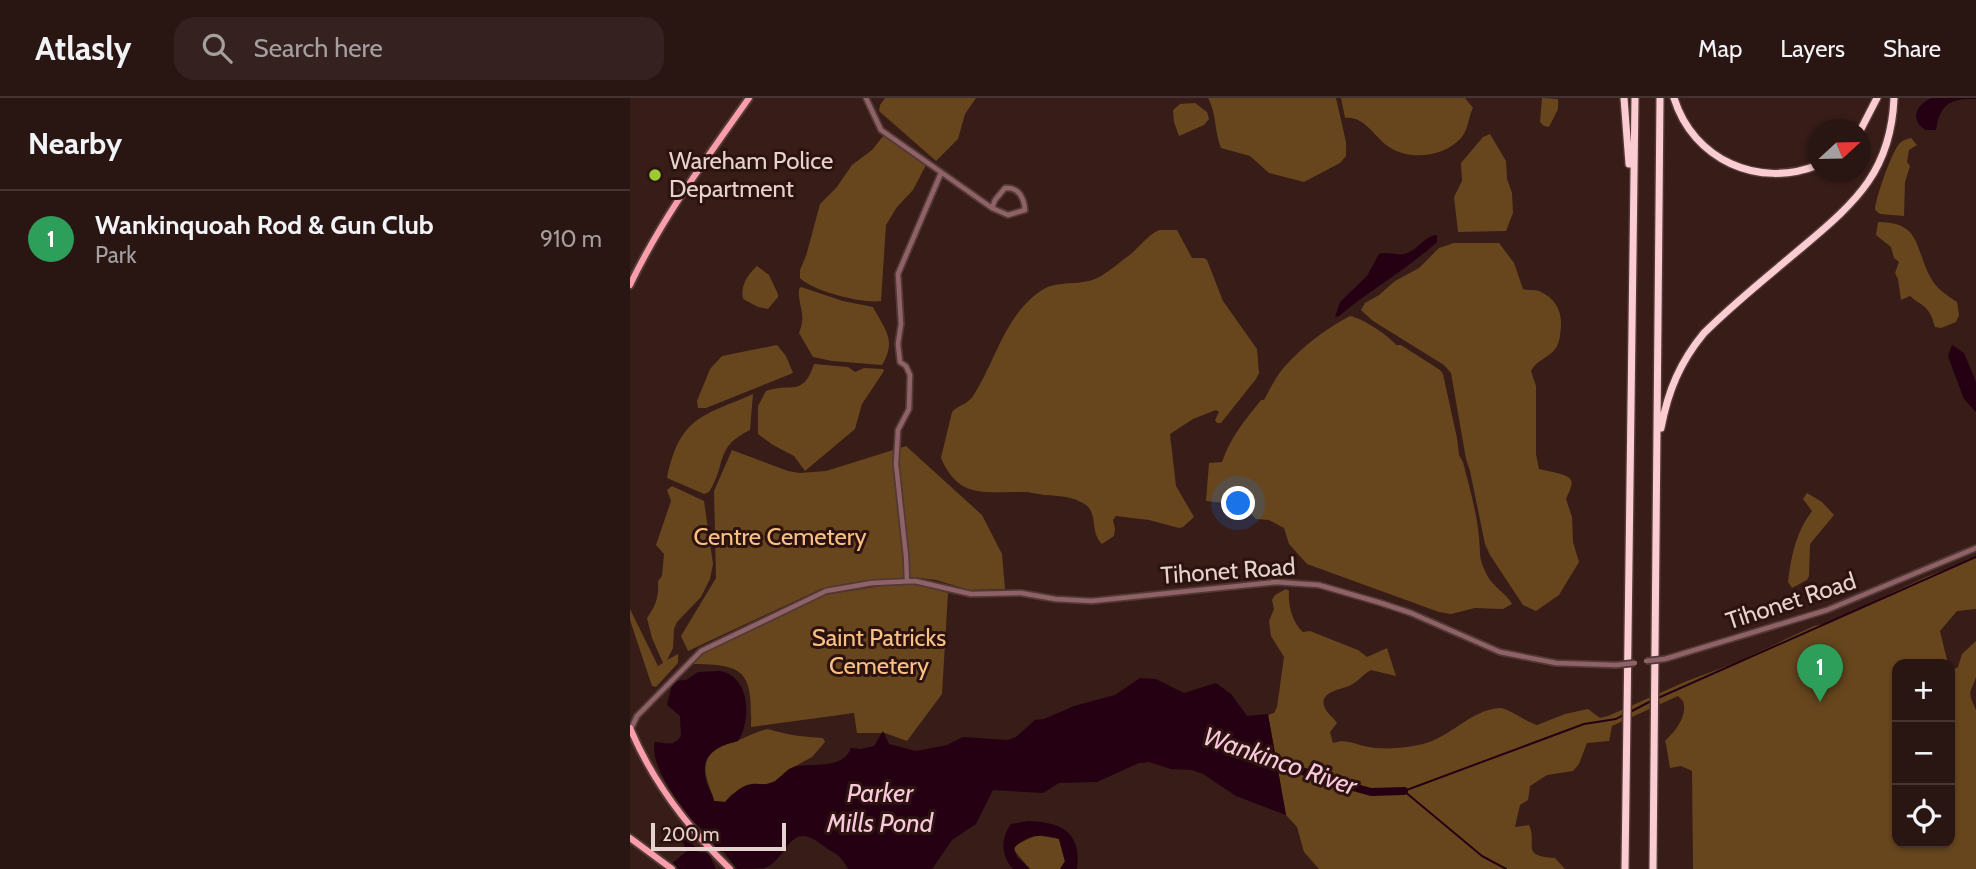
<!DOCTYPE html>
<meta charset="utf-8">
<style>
body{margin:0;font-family:Cabin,sans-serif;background:#352220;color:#f1f3f6}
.controls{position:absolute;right:21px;bottom:21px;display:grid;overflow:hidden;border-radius:14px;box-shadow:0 2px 5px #0004}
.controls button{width:63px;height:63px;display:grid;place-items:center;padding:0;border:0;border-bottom:2px solid #453432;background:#291512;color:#f1f3f6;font:35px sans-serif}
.compass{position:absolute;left:1178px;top:21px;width:63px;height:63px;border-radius:50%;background:#291512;box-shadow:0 2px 5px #0004;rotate:68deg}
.scale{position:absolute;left:21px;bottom:18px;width:135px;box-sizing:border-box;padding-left:7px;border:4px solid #e6d3cf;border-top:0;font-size:19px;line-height:24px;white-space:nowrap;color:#e6d3cf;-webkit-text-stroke:5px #2d130f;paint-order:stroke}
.you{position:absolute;left:609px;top:406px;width:24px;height:24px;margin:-18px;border:5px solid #fff;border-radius:50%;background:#1a73e8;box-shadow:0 0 0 10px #1a73e833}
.badge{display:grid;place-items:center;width:46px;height:46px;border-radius:50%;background:#7c3aed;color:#fff;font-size:23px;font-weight:700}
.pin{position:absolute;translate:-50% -58px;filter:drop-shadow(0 2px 4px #0008)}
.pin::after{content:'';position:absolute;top:37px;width:24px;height:21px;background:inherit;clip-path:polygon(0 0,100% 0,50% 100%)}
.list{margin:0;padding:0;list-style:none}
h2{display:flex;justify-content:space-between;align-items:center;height:91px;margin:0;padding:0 28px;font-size:30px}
h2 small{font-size:23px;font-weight:400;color:#a59f9f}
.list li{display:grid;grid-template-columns:46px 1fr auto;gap:21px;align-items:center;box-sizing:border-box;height:98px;padding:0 28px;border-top:2px solid #453432}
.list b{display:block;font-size:26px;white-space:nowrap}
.list p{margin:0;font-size:23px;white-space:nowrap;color:#a59f9f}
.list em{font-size:23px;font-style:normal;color:#a59f9f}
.icon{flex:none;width:38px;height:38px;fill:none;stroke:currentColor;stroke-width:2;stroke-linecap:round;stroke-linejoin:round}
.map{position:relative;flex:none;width:1346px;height:771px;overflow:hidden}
header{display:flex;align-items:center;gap:42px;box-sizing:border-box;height:98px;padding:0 35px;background:#291512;border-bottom:2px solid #453432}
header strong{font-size:33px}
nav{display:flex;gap:38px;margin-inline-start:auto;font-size:24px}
.search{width:490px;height:63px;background:#352220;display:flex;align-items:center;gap:18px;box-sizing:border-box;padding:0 24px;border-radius:21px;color:#a59f9f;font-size:26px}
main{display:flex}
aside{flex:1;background:#291512}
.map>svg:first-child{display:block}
.green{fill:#67461e}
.water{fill:#250013}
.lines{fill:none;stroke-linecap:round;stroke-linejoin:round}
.stream{stroke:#250013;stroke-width:2}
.river{stroke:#250013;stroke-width:8}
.minor-casing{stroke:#533935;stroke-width:8}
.major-casing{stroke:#533935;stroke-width:10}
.highway-casing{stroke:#533935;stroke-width:10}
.minor{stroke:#8f6268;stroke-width:4.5}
.major{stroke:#fb9eab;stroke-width:6}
.highway{stroke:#fbcdd2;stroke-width:7}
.minor-bridge-casing{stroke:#533935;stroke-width:8;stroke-linecap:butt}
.minor-bridge{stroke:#8f6268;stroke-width:4.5}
.poi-dot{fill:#9dca30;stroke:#2d130f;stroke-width:2.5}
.labels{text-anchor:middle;stroke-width:6;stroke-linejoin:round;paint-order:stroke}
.poi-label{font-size:24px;fill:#e6d3cf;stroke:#2d130f;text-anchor:start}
.park-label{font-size:24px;fill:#fac183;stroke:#2d130f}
.street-label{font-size:24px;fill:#e6d3cf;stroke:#2d130f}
.water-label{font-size:26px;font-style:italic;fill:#f9c8dc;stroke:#2d130f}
</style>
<header>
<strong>Atlasly</strong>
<div class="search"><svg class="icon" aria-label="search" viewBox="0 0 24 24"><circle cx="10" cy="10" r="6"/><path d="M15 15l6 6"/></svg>Search here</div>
<nav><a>Map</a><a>Layers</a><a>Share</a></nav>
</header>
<main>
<aside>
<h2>Nearby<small></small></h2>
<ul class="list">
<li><span class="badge" style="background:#2e9e5b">1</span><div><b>Wankinquoah Rod &amp; Gun Club</b><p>Park</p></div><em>910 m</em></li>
</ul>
</aside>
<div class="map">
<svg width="1346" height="771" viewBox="0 0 1346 771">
<rect width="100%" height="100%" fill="#371c18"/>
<path class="green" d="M255,0H346L335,16L328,41L306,63L249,13L250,7Z
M578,0H706L716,44V58L710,65L674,84L639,75L620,58L591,50C584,33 587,16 578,0Z
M711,0H835L843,10C838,19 839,31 831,40C814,59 780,63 759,49C744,39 735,18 715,20Z
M912,0L928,1V11L919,29L914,28L910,24Z
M565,5L577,14L579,21L574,27L549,38L544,24L543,12L550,6Z
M258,32L296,67L283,92L267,109L256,127L251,203C233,206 182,193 170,180V172L176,158L190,106L206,90L222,67L242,52Z
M860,36L876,63L877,81L882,95L883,115L876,133L828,134L824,99L832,83L831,65L853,39Z
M1281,40L1287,47L1279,52L1277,64L1280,68L1275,84L1274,118L1250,116L1245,112C1245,102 1262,52 1270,45C1273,42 1277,41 1281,40Z
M1248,124C1293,124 1284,152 1302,182C1308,192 1318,198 1327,204L1329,217L1326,224L1311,230L1305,229C1299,207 1294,210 1280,198L1271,202L1268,181L1265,175L1269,164L1264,160L1261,149L1246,137Z
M529,132H547L562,160H574L577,162L593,203L627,251L629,275L626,281L591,325H587L585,322L589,314L586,312L563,321L540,336L546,388L564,419L553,429L549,430L519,422L486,418L483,422L485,431L484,438L472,446C460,435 468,416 456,407C443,398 429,398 414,397C407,396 400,394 393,394C355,393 329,402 311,360L322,314C328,307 337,307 343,298C365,265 374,219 409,194C427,180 452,190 471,178C481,172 491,163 501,156C510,148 518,137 529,132Z
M824,145H869L884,165L893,191C898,193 904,191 909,193C925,200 932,212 931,229C930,237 930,243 926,250C919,260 906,262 901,273L906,288V356L909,371C915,372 921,374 927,375C947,380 943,385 936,401L942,419L943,444L949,464L929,497L906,513L893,507L860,457L855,446L840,373L836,361L821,275L814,267L743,223L731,212L735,205L749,197L765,183L789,170L809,150Z
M127,168L139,177L148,196V199L138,211L128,209L113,201C110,188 118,176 127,168Z
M171,189L213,203L243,209C255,232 267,242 252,267L202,263L183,259L169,235C177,214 168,211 169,191Z
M720,218C732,220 758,237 766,247H771L810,272L813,276L827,340L829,357L833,364C839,388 847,415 849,440C851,458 848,459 857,477C863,489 876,495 882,506L873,511L845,510L821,516L809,514L677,466L659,446L654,430L639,422L626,421L613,407L576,403L579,365L592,364C600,340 615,322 631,302H634C639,293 644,282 651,273C668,252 695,231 720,218Z
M147,247L156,258L163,275L76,310H68L67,303L80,271L92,258Z
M184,266L218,269L225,274L234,270L253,271L254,273L232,306L225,331L175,373L164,358L143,347L128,336V308L136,293C161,284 173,300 184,266Z
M123,296L120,332C84,349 97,366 79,394L74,396L37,380C50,318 73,318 123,296Z
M276,348L352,417L372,456L375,491L339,492L306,482L282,479L219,485L191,491L58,553L51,538L86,480L84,393L102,352L158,373L170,375L196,373Z
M42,388L74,403L83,466L80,481L71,499L47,524L44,531L43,550L37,562L48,556V565L26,589L22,588L0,522V511L28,568L33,565L22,540L17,520C26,507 29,499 28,483L32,478L34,456L26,447L41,403L37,392Z
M1177,395L1192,404L1204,417L1180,446L1179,478L1177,482L1162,490L1158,484C1161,458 1166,434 1182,413L1173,401Z
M1346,460V511L1327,513L1310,533L1318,566H1267V745H1320V573L1328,569L1332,556L1346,543C1346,553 1346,569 1346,579C1340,597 1337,592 1346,612V771H1063L1062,673L1051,668L1040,670L1036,646L1035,643C1046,633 1058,617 1053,603L1048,598L982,628L979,643L957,645L949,666L943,673L917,677L900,688L898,702L890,707L885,729L899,727C908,746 889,758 925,760L935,771H689L674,754L667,729L656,717L638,617L644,615L647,609L654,559L641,538L639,523L644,511L642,502L645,497L656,491L659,493C658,507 662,524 673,534L680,533L728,552L737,559L757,550L766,578L741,572C733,576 727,585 719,588C708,592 686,595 696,612C699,617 704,620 707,625L700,634L703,645C717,640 725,647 739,649C756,652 776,650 793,646C821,639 839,613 869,610C877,609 896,624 907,627L935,616L958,611L970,620L978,618L1057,583L1105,565L1184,528L1198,525L1296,479Z
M289,486L318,495L312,596L277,643L255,635H227L224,615L121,629C122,575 117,566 62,566L81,549L194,497L251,488Z
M138,631C156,637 175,639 193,640L195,644L182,659L160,671L145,683L133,687L123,686L101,697L95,704L84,703C79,684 64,661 91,648C96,645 102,646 107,643C116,639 127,633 138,631Z
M406,737L429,741L435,764L430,771H400L384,752L386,747Z"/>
<path class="water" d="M1301,0H1346V1C1320,0 1310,6 1306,32H1295C1279,20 1287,7 1301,0Z
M807,137V144C776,172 740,192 709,218L705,219L710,204L737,178L749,156C759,153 768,159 777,155C789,151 794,138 807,137Z
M1322,247L1334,255L1346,284V314L1334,301L1323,272L1318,258Z
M90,573C120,578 122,622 108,643C88,648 70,656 76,682C77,689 83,695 84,703L95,704C102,697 111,687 122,686C130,685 136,688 144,684C150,680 155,673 161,670C177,663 212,674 221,650L231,651L244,648L253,633L259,646L286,653L317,647L333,639L378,642L386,639L405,622L414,621L444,608L485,597L510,580L526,581L554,595L586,585L601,596L617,618L638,616L656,717L606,698L573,676L562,672L541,671L519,664L509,665L467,684L429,685L413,695L363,692L346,726L322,742L302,771H218C209,754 205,757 191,746C159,721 158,761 135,770C127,771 115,771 107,771L94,754L89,753L81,760L86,771H48L41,766L57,753L47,734L50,731L69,754L79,755L85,749C81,738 71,731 63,723C49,707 18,664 25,644C35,644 43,650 51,638L50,618L37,607L43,583L56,582L68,574Z
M398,723C430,724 452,733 447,771H430L435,763L429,741C412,735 396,737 384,750L387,759L400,771H383C371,757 370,741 381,726Z"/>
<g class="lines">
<path class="stream" d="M1028,600L1346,459
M1000,614L1023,602
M876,771L852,758L774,693L954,626L986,621L995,616"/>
<path class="river" d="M639,661L694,681L741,694L774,693"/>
<defs>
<path id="minor" d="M236,0L251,32L362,110
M375,90C389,89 394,100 395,112L378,117L362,110L365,102Z
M277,483L276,458L266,366L268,332L279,311L280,277L276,268L270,264L268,246L271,226L268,176L311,75
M1035,561L1197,512L1346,450
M0,633L7,618L71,553L196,493L242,485L285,483L341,496L391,495L425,501L462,503L646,484L689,487L751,505L781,515L870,554L926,565L986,567"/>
<path id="major" d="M0,187C32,120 76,61 119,0
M0,630C23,685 58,730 100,771
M0,740L42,771"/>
<path id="highway" d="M994,0L999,66
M1044,0C1063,62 1129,91 1188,67
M1230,33L1247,0
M1031,330C1038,293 1050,264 1074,235C1106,203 1142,175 1176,146C1227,103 1261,72 1264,0
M995,771L1005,0
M1023,771L1030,0"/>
</defs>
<use href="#minor" class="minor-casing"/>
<use href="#major" class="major-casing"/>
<use href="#highway" class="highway-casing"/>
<use href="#minor" class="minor"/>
<use href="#major" class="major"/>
<use href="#highway" class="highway"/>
<defs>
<path id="minor-bridge" d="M1016,563L1035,561
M986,567L1005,565"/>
</defs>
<use href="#minor-bridge" class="minor-bridge-casing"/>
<use href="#minor-bridge" class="minor-bridge"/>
</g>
<circle class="poi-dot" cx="25" cy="77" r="7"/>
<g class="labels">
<g class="poi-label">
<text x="39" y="71">Wareham Police<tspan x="39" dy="28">Department</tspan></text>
</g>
<g class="park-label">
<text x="150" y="447">Centre Cemetery</text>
<text x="249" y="548">Saint Patricks<tspan x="249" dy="28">Cemetery</tspan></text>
</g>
<g class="street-label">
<text transform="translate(598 473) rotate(-4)" y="8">Tihonet Road</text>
<text transform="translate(1161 503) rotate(-18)" y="8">Tihonet Road</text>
</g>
<g class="water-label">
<text transform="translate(650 663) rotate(19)" y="9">Wankinco River</text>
<text x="250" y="704">Parker<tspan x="250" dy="30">Mills Pond</tspan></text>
</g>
</g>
</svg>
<div class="controls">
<button>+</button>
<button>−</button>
<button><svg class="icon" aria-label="locate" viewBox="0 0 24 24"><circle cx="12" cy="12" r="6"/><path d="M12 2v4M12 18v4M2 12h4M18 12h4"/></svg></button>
</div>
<svg class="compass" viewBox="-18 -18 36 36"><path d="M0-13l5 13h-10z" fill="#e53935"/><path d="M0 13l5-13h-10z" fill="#a59f9f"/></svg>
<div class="scale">200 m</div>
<div class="you"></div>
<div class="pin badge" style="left:1190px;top:604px;background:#2e9e5b">1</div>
</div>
</main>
